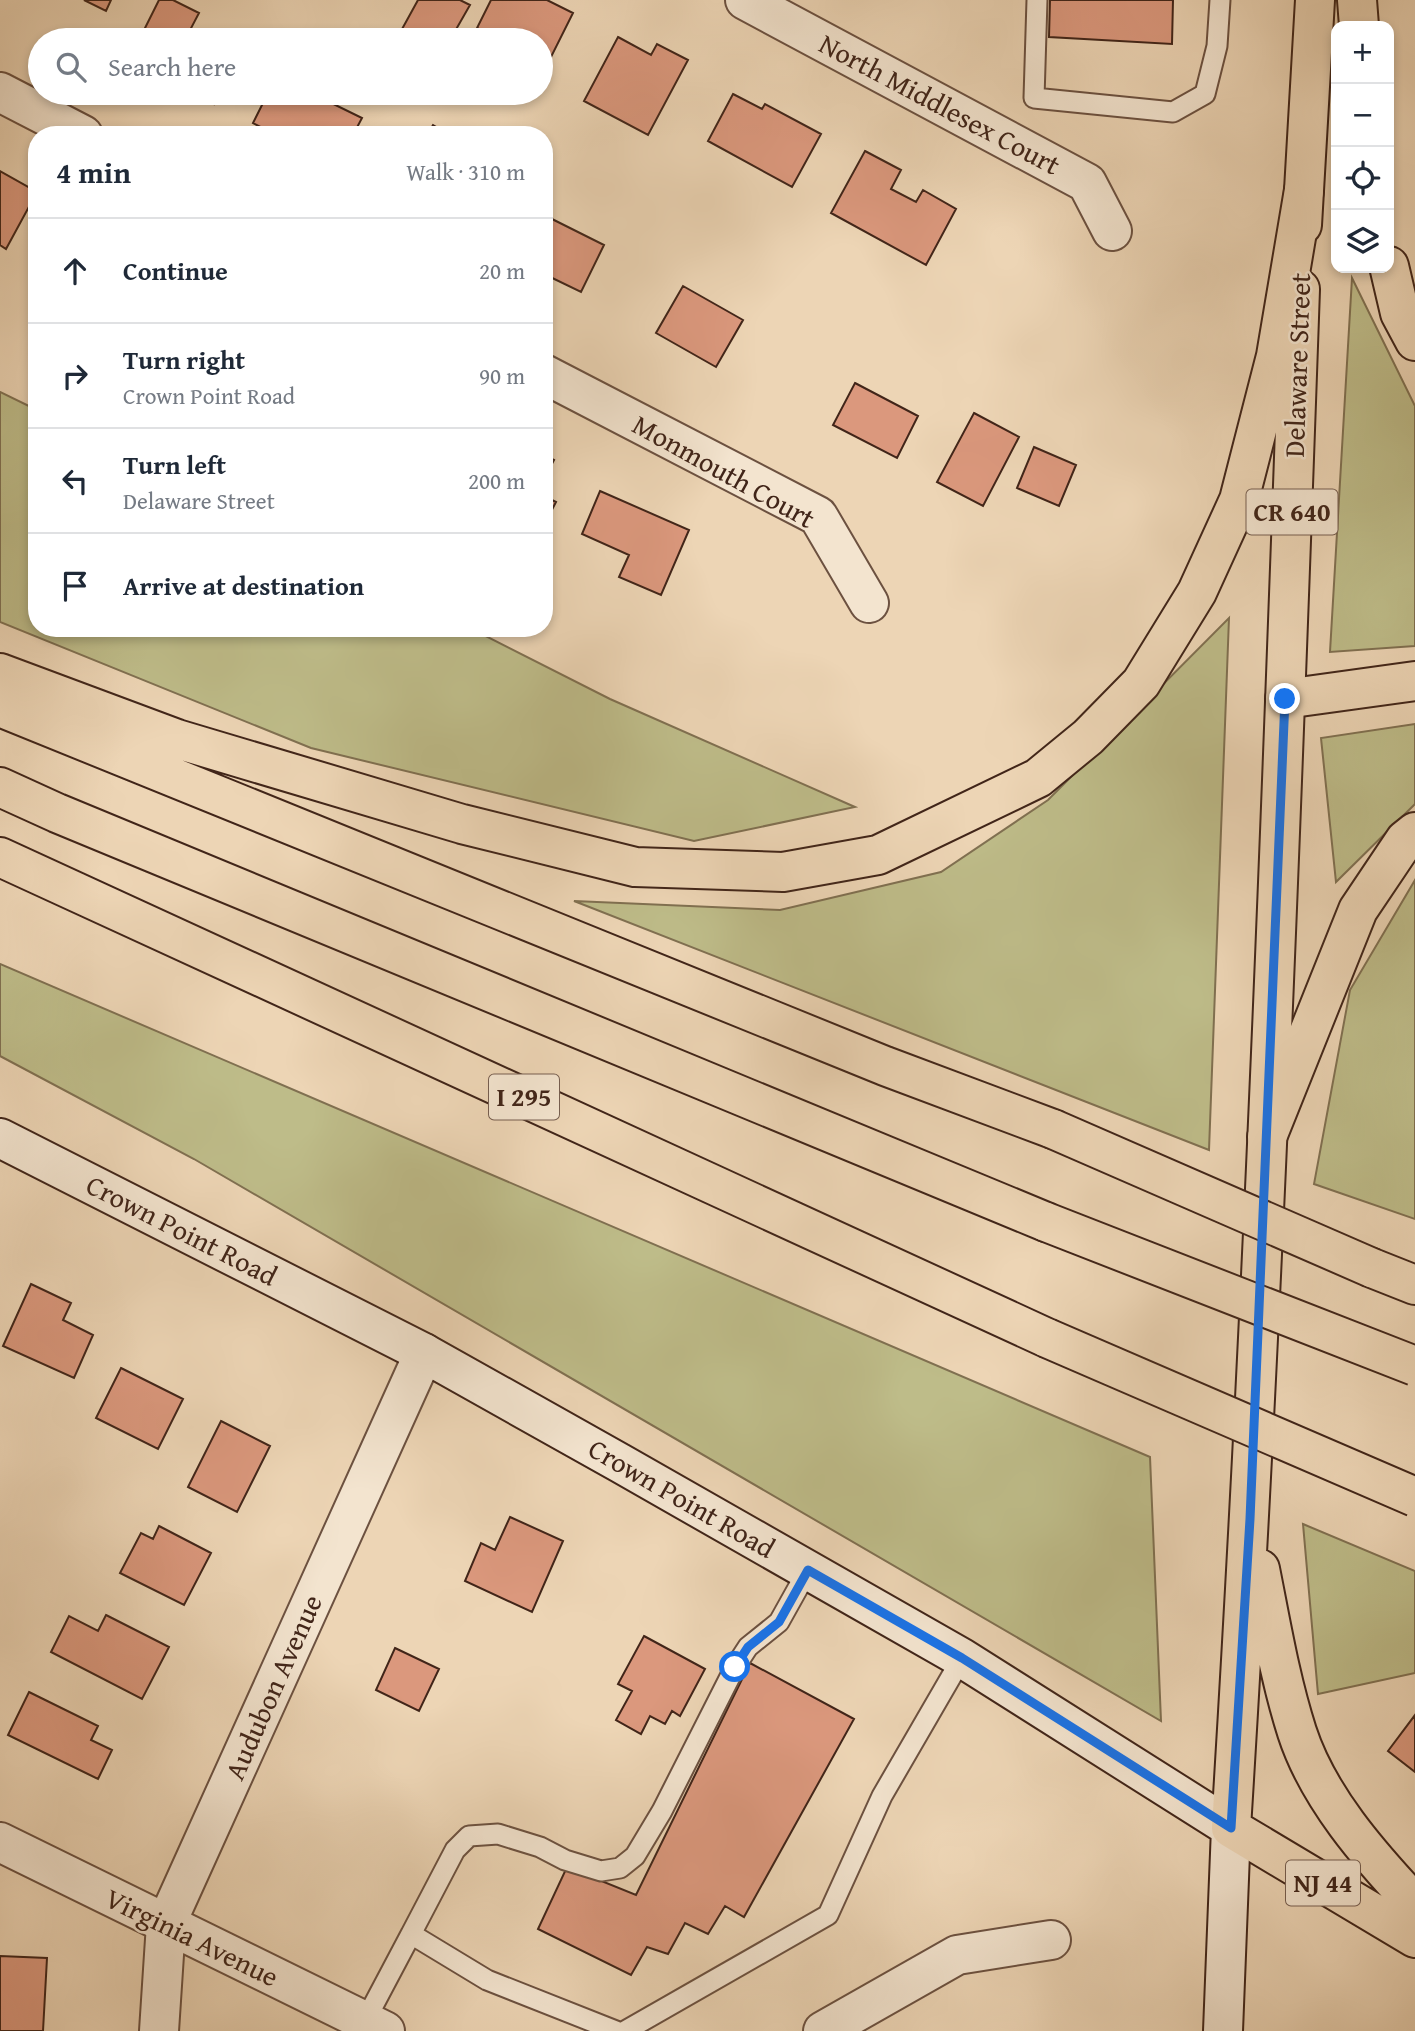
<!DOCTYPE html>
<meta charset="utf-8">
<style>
body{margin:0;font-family:"Gentium Book Plus",serif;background:#f2f2f3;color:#1f2937}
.controls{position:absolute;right:21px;top:21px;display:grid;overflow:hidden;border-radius:14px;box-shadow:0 4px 10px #0003}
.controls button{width:63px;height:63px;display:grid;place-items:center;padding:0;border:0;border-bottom:2px solid #e0e1e3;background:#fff;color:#1f2937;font:35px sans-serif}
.stop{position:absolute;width:21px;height:21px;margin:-16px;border:5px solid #1a73e8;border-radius:50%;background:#fff}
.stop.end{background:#1a73e8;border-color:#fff;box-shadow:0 2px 7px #0008}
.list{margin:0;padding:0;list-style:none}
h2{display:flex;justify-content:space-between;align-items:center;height:91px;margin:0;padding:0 28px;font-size:30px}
h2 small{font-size:23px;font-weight:400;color:#747a83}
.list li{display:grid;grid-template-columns:46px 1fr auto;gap:21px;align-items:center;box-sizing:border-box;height:105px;padding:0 28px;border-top:2px solid #e0e1e3}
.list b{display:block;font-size:26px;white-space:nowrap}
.list p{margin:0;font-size:23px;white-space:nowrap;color:#747a83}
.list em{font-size:23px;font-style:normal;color:#747a83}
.icon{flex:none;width:38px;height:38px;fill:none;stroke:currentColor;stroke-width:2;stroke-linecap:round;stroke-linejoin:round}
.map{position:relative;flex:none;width:1415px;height:2031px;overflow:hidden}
.search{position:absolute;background:#fff;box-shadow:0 4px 10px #0003;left:28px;top:28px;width:525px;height:77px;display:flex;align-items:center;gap:18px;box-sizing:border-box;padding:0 24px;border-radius:38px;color:#747a83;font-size:26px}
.panel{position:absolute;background:#fff;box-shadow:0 4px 10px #0003;left:28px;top:126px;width:525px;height:511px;border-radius:28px}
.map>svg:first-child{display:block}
.green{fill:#bebc89;stroke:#807051;stroke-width:2}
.building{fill:#db987d;stroke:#412519;stroke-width:2}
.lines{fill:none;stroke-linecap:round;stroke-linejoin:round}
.lane-casing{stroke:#6c5140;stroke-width:23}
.street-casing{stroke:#6c5140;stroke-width:42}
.secondary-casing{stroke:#412519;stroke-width:42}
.primary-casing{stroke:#412519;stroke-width:42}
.highway-casing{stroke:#412519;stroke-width:42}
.lane{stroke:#f3e4cf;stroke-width:19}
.street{stroke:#f3e4cf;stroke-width:38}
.secondary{stroke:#f3e4cf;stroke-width:38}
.primary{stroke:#edd5b5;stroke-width:38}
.highway{stroke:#edd5b5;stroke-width:38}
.highway-bridge-casing{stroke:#412519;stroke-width:42;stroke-linecap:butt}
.highway-bridge{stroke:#edd5b5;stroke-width:38}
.route{stroke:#1a73e8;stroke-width:9}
.labels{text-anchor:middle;stroke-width:5;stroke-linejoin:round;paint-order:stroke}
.shield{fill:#f3e4cf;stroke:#765e50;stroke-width:2}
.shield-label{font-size:26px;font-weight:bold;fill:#412519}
.street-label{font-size:28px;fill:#412519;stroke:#f3e4cf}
</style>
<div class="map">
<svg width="1415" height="2031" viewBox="0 0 1415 2031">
<rect width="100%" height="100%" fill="#edd5b5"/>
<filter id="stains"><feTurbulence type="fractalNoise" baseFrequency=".00286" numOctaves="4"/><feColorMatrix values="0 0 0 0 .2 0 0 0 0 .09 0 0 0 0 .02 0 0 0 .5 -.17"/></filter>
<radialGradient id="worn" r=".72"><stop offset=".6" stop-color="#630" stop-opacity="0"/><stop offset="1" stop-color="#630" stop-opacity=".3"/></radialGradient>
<path class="green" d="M1352,278L1415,406V646L1330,652Z
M0,392L37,410V628H470L610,699L855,807L694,841L311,748L0,622Z
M1229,618L1209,1150L574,901L780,910L941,872L1048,800Z
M1415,724V804L1336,882L1321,738Z
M1415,880V1219L1314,1184L1350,990Z
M0,964L1150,1457L1161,1721L194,1159L0,1056Z
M1303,1524L1415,1571V1673L1318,1694Z"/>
<path class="building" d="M84,0H111L106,11Z
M159,0H173L199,13L189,32L205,40H139Z
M418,0H460L470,5L450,40H396Z
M491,0H547L573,13L547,65L541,62V40H500L477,28Z
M1050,0H1173L1172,44L1049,37Z
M618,37L651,55L657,44L688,60L648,135L584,101Z
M193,93H219L214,104Z
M268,93H316L315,95L362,118L353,135H276L253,123Z
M733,94L762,109L765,104L821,134L792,187L708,141Z
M433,125L450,135H427Z
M865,151L901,170L891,189L916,202L923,190L956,209L926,265L831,213Z
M0,171L37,192L6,249L0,245Z
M544,215L604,245L581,292L544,274Z
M683,286L743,320L716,367L656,333Z
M855,383L918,416L897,458L833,425Z
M974,413L1019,437L983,506L937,482Z
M1034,447L1076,465L1059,506L1017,488Z
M544,455L554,460L544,479Z
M600,491L689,530L661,595L619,577L629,555L582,534Z
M544,496L556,502L544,525Z
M31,1284L71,1303L63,1320L93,1335L74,1378L3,1346Z
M121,1368L183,1399L158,1449L96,1418Z
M221,1421L270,1446L237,1512L188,1487Z
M510,1517L563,1541L532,1612L465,1581L481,1543L495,1550Z
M159,1526L211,1553L184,1605L120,1573L141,1533L153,1539Z
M106,1615L169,1647L142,1699L51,1652L69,1616L98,1631Z
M644,1636L705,1669L680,1716L672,1711L665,1724L650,1716L641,1734L616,1720L632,1691L618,1684Z
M395,1648L439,1669L419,1711L376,1690Z
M750,1663L854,1719L744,1917L725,1906L708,1934L685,1923L668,1954L647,1947L631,1975L538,1929L567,1867L636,1895Z
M29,1692L98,1726L91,1740L112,1750L98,1779L8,1735Z
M1415,1715V1772L1388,1751Z
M0,1956L47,1958L43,2031H0Z"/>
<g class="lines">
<defs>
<path id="lane" d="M1037,0L1034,98L1173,112L1205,94L1217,46L1220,0
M411,1934L455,1850L469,1836L498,1834L540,1847L565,1860L601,1871L620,1868L635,1856L662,1811L735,1667L748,1647L779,1622L808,1570
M365,2021L411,1934L487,1980L616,2031
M625,2031L828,1915L882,1796L962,1658"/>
<path id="street" d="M745,0L1087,183L1112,231
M0,92L83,135
M544,374L818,516L869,603
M0,1842L385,2031
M159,2031L166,1924L424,1353
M823,2031L957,1955L1051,1940"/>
<path id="secondary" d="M0,1138L424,1353L620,1463L962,1658L1231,1828L1223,2031"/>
<path id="primary" d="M1302,225L1315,0
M1300,289C1282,802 1263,1316 1231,1828L1415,1938
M1260,1569C1271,1624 1280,1679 1297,1732C1318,1797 1369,1855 1415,1904"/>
<path id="highway" d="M1357,0L1359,26
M1389,266L1400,313L1415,341
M0,673L177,739L462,824L635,867L783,872L878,855L1038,778L1088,737L1141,683L1197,592L1239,500L1276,356L1304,190
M1285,699L1415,681
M0,707L885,1066L1053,1129
M0,787L57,813L1046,1222
M0,857L1047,1338
M1267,1137L1358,910L1405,840L1415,832
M1372,1268L1415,1285"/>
</defs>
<use href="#lane" class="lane-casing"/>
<use href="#street" class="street-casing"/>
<use href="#secondary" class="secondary-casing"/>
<use href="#primary" class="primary-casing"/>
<use href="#highway" class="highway-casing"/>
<use href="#lane" class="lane"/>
<use href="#street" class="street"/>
<use href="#secondary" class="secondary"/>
<use href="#primary" class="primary"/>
<use href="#highway" class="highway"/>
<defs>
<path id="highway-bridge" d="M1053,1129L1372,1268
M1046,1222L1415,1366
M1047,1338L1415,1497"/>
</defs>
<use href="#highway-bridge" class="highway-bridge-casing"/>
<use href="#highway-bridge" class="highway-bridge"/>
</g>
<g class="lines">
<path class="route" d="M735,1667L748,1647L779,1622L808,1570L962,1658L1231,1828L1250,1519L1285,699"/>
</g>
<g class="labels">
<g class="shield">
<rect x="1246.5" y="489.5" width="91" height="45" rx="5"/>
<rect x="489" y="1074.5" width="70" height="45" rx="5"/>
<rect x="1286" y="1860.5" width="74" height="45" rx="5"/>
</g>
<g class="shield-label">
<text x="1292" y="521">CR 640</text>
<text x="524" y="1106">I 295</text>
<text x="1323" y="1892">NJ 44</text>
</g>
<g class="street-label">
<text transform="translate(940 104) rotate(28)" y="10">North Middlesex Court</text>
<text transform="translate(1297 365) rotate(-88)" y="10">Delaware Street</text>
<text transform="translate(724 471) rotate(29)" y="10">Monmouth Court</text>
<text transform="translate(182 1230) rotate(27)" y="10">Crown Point Road</text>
<text transform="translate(682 1498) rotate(30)" y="10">Crown Point Road</text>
<text transform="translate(273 1687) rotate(-66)" y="10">Audubon Avenue</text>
<text transform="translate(192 1937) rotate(26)" y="10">Virginia Avenue</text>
</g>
</g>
<rect width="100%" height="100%" filter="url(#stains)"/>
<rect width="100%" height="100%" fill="url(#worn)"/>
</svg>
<div class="controls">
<button>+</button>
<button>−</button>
<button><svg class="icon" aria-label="locate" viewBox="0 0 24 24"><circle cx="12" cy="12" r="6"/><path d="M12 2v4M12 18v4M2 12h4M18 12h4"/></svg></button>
<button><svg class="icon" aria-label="layers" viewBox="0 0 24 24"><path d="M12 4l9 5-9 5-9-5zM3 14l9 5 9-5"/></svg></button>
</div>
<div class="stop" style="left:735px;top:1667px"></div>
<div class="stop end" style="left:1285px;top:699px"></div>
<div class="search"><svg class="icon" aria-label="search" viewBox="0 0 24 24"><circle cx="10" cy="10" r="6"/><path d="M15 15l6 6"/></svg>Search here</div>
<section class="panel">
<h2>4 min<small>Walk · 310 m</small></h2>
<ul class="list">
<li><svg class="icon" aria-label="ahead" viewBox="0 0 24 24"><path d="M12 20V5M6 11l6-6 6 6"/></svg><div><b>Continue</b></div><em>20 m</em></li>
<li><svg class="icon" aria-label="right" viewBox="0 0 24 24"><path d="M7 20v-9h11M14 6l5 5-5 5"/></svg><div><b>Turn right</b><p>Crown Point Road</p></div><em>90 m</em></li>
<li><svg class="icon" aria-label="left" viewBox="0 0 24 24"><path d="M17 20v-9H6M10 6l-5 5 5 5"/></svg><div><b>Turn left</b><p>Delaware Street</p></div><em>200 m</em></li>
<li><svg class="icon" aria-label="arrive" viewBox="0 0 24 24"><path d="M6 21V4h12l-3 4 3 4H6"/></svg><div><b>Arrive at destination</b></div></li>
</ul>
</section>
</div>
